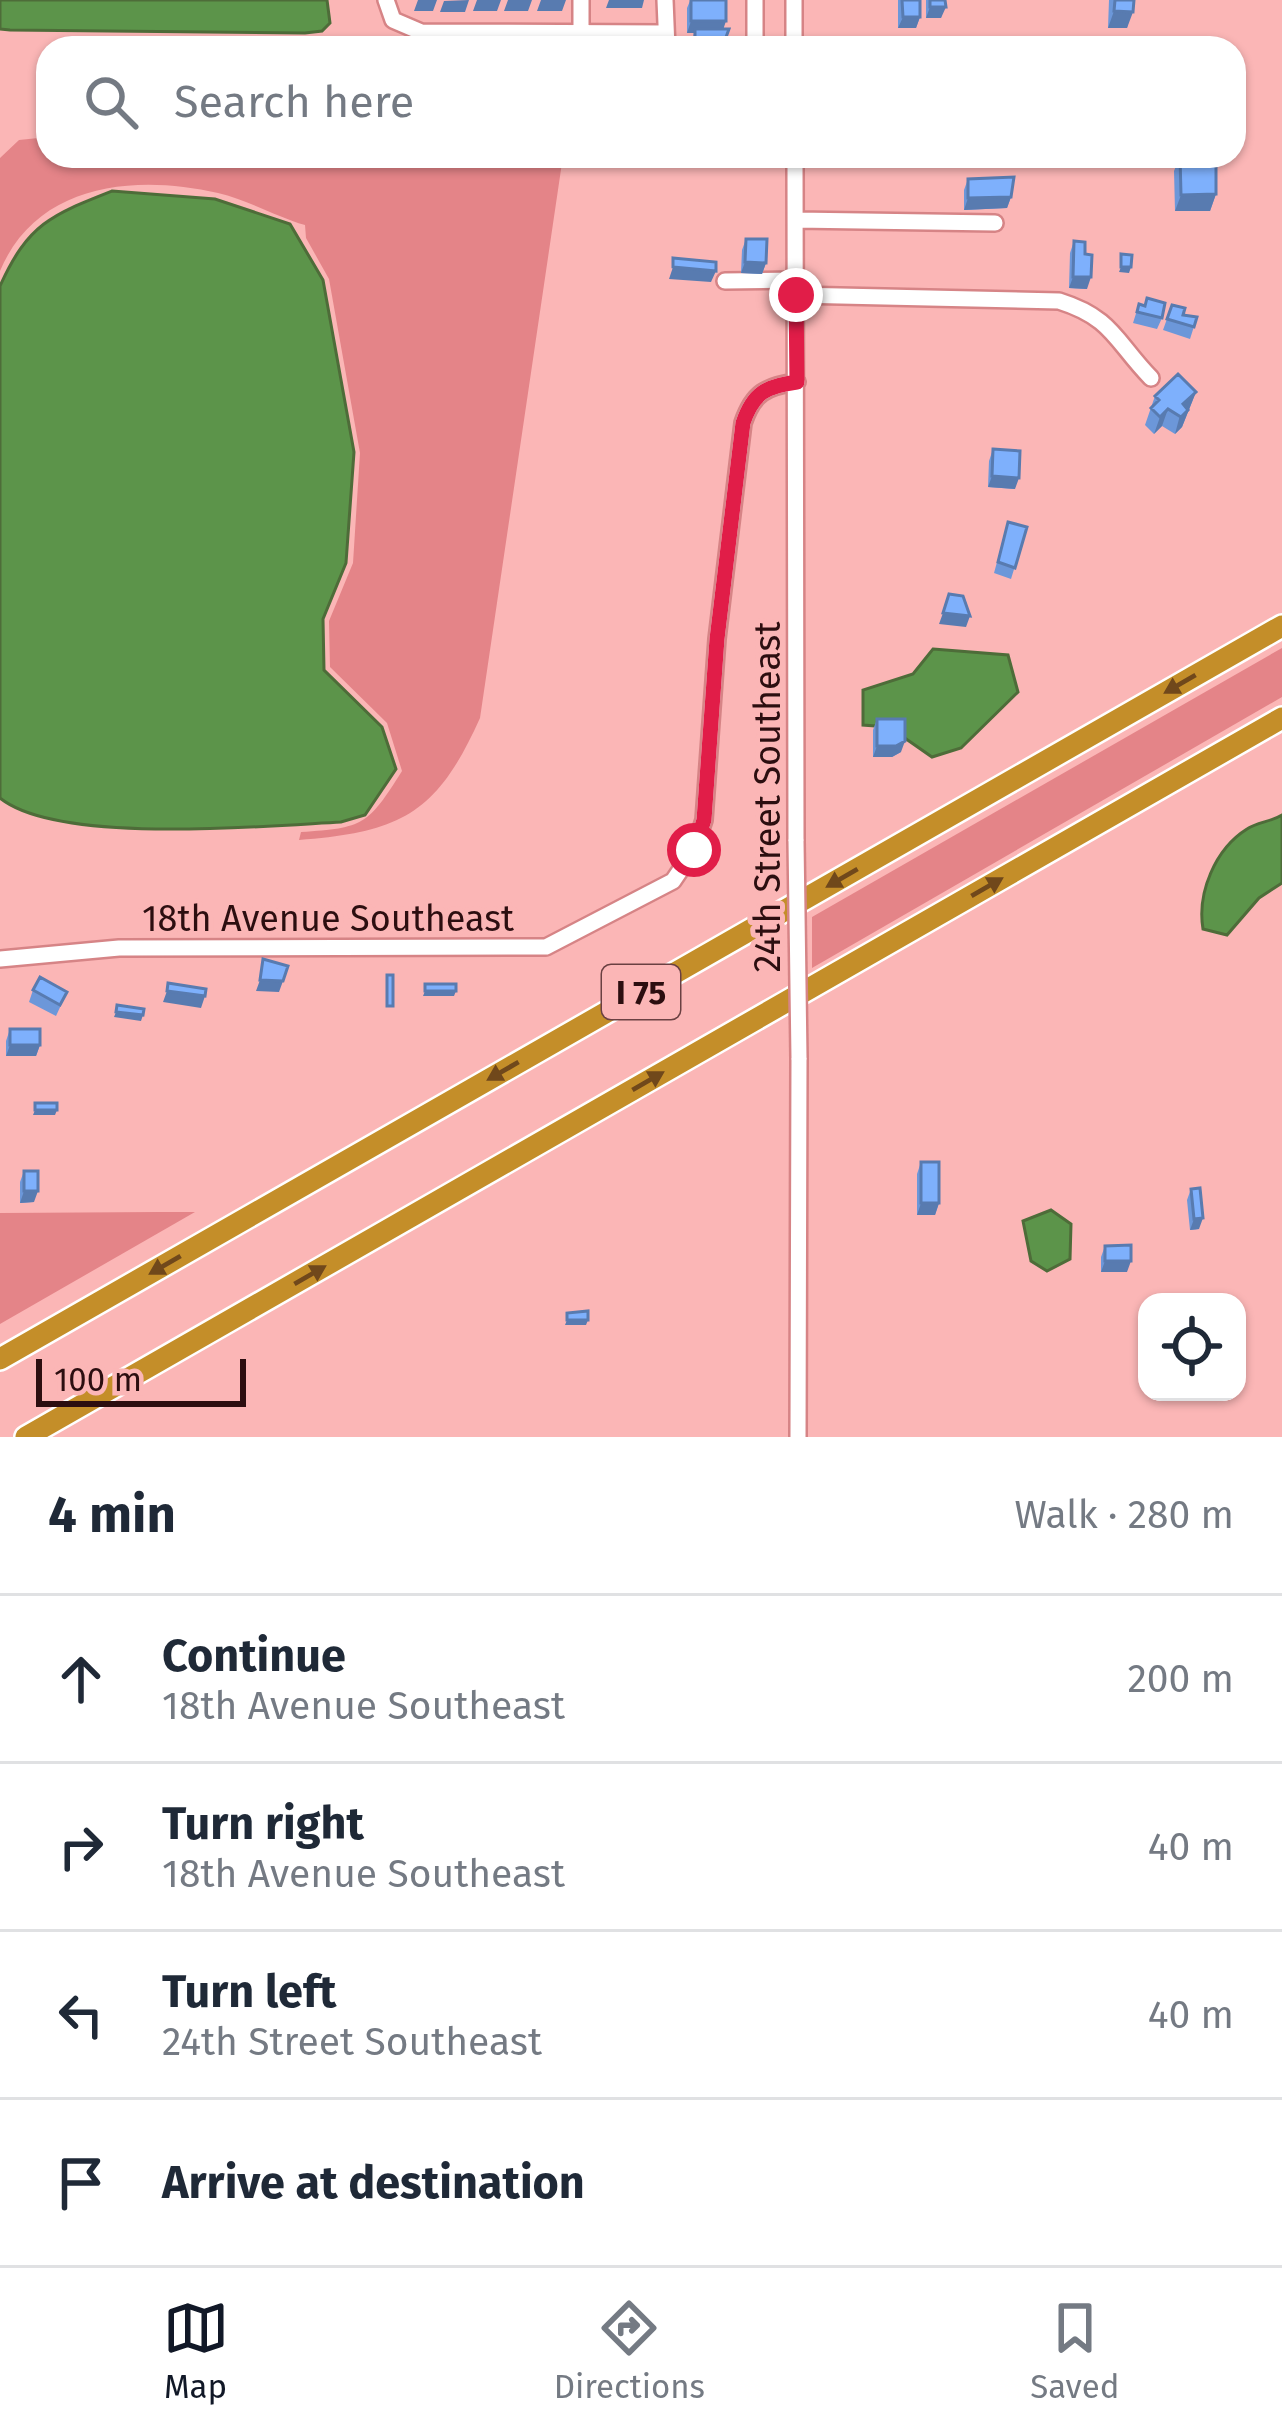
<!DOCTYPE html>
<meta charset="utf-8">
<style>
body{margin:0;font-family:"Fira Sans",sans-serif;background:#f2f2f3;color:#1f2937}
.controls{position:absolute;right:36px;bottom:36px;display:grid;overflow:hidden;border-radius:24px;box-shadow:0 3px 9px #0004}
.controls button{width:108px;height:108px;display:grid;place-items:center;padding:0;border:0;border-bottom:3px solid #e0e1e3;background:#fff;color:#1f2937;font:60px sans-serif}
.scale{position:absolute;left:36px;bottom:30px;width:210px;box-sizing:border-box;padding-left:12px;border:6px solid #2c0e10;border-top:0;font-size:33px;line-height:42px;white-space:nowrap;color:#2c0e10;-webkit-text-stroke:9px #fbb6b6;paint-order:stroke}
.stop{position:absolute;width:36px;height:36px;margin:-27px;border:9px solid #e11d48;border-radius:50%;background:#fff}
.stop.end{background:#e11d48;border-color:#fff;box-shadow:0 3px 12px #0008}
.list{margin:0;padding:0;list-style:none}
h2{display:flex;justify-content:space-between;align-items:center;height:156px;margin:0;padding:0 48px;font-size:51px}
h2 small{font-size:39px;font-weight:400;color:#747a83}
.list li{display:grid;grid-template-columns:78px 1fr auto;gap:36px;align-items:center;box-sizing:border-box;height:168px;padding:0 48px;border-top:3px solid #e0e1e3}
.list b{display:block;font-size:45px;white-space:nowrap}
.list p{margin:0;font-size:39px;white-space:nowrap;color:#747a83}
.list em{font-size:39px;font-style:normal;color:#747a83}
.icon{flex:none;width:66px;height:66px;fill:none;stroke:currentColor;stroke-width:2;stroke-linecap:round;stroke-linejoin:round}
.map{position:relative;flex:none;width:1282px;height:1437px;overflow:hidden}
.search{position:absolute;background:#fff;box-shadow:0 3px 9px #0004;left:36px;right:36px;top:36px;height:132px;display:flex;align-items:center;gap:30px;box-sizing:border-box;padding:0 42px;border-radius:36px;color:#747a83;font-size:45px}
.sheet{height:828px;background:#fff}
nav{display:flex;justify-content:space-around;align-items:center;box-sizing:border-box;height:168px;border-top:3px solid #e0e1e3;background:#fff;font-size:33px;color:#747a83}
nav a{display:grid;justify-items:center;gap:6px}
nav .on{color:#111827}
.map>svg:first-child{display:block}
.green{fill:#e48488}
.water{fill:#5c944a;stroke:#4e6c39;stroke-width:3}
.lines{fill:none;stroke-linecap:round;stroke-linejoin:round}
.minor-casing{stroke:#d68486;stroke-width:20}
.highway-casing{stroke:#fff;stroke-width:26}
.minor{stroke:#fff;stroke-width:15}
.highway{stroke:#c48e29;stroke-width:21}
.minor-bridge-casing{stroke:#d68486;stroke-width:20;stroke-linecap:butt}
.minor-bridge{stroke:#fff;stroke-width:15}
.wall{fill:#6c97d9}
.shaded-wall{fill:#587bb0}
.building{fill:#7eb0fc;stroke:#587bb0;stroke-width:3}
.oneway{fill:#70481b}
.route{stroke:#e11d48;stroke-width:15}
.labels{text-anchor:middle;stroke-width:10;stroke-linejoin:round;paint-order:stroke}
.shield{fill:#fbb6b6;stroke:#6a4042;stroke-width:3}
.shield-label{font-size:33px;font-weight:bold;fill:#2c0e10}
.street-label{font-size:36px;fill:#2c0e10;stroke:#fbb6b6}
</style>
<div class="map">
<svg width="1282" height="1437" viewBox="0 0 1282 1437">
<rect width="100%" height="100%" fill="#fbb6b6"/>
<path class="green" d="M48,137V156H563L480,718C437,814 401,832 299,840L301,832C364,828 368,825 402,771L387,723L330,667L329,621L353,563L360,453L329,279L306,238L305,225C277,217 248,200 218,193C135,174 37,183 0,271V158L19,140Z
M1282,648V697L812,968V917Z
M159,1212H195L0,1324V1213Z"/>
<path class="water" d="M0,0H327L330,23L322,31L305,33L10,30L0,29Z
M112,191L215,199L290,224L323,280L354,452L346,563L323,619L324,670L382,727L396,769L365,815L341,822C265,826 58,845 0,798V286C28,224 51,215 112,191Z
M933,649L1008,655L1018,692L961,748L932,757L889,727L863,725V690L913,674Z
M1282,815V883L1259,898L1227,935L1203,929C1197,893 1215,849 1247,829C1257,822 1271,822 1282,815Z
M1051,1210L1071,1224L1070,1259L1047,1271L1031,1261L1023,1221Z"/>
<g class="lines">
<defs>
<path id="minor" d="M386,0L393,20L421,32L665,33
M581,0V33
M665,0L667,48
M794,0V48
M755,48V0
M795,156L796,841
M796,220L995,223
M725,281L796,280
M796,295L1059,301C1113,318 1115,341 1151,378
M0,959L119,948L546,947L673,881L694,850L704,820L717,639L743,423C753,393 766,386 797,382
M798,1437L799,1058"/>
<path id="highway" d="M0,1359L1282,626
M26,1437L1282,718"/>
</defs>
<use href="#minor" class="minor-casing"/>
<use href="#highway" class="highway-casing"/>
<use href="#minor" class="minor"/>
<use href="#highway" class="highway"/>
<defs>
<path id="minor-bridge" d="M796,841L799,1058"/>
</defs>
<use href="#minor-bridge" class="minor-bridge-casing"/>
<use href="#minor-bridge" class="minor-bridge"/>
</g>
<path class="wall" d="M726,0L722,48H691L694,33H687V8L690,1H688Z
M898,0H920V17L916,28H898Z
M926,0H945L941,18H926Z
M1109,0H1134L1127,28H1108Z
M1180,156L1216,194L1210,211H1175L1174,171Z
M968,179L1011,197L1007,208L964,210V190Z
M746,239L766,263L762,274L741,273L742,250Z
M1074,241L1087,289L1069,288L1070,253Z
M1139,304L1162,318L1157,329L1133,323Z
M1172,305L1183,315L1197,317L1190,339L1163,330Z
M1196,392L1182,427L1175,434L1162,426L1154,434L1145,425L1155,396Z
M993,449L1015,489L988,487L989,461Z
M1008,522L1027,527L1011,579L994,573Z
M877,719L901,752L892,757H873V730Z
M33,990L67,992L56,1016L29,1002Z
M10,1029L40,1045L36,1056H6V1041Z
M921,1162L939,1203L935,1215H917V1174Z
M24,1171L34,1202L20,1203V1182Z
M1191,1189L1199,1229L1190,1230L1187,1200Z
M1105,1246L1127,1272H1101V1257Z"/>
<path class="shaded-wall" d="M418,0H437L433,11H414Z
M469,0L465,12H440L444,1Z
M477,0H501L497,11H473Z
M508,0H532L528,11H504Z
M541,0H566L562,11H537Z
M609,0H644L642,8H606Z
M930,7H946L941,18H926Z
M1114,11L1133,12L1127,28H1108Z
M903,17H920L916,28H898Z
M691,21H726L722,33H687Z
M1216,194L1210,211H1175L1181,195Z
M1011,197L1007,208L964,210L968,198Z
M745,262L766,263L762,274L741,273Z
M673,267L716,271L711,282L669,279Z
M1121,267H1131L1129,273L1119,272Z
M1073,277H1091L1087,289L1069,288Z
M1196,392L1182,427L1175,434L1183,404Z
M1168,409L1162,426L1154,434L1160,417Z
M992,476L1019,478L1015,489L988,487Z
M943,613L970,616L966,627L939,624Z
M905,741L901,752L892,757H873L877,746Z
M260,980L283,981L279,992L256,991Z
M167,991L205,996L201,1008L163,1002Z
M425,991H456L454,996H423Z
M116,1012L143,1015L141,1021L114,1017Z
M10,1045H40L36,1056H6Z
M35,1110H57L55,1115H33Z
M24,1191H38L34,1202L20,1203Z
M921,1203H939L935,1215H917Z
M1203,1218L1199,1229L1190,1230L1194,1219Z
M1105,1261H1131L1127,1272H1101Z
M567,1320H588L586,1325H565Z"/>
<path class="building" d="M691,0H726V21H691Z
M902,0H920V17H903Z
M930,0H945L946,7H930Z
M1115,0H1134L1133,12L1114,11Z
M695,29H729L722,48H695Z
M1180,156H1216V194L1181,195Z
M1014,177L1011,197L968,198V179Z
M746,239H767L766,263L745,262Z
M1074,241L1085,242V254L1092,255L1091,277H1073Z
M1121,254L1132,255L1131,267H1121Z
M673,258L716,262V271L673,267Z
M1147,298L1165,303L1162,318L1137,312L1139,304L1145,306Z
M1172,305L1185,308L1183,315L1197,317L1194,327L1167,319Z
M1178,374L1196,392L1183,404L1188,410L1181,417L1168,409L1160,417L1151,408L1159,400L1155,396Z
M993,449L1020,451L1019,478L992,476Z
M1008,522L1027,527L1015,568L998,562Z
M949,594L963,596L970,616L943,613Z
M877,719H905V741L896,746H877Z
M263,959L288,966L283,981L260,980Z
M387,975H393V1006H387Z
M40,977L67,992L60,1005L33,990Z
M168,983L206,989L205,996L167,991Z
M425,984H456V991H425Z
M117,1005L144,1009L143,1015L116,1012Z
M10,1029H40V1045H10Z
M35,1103H57V1110H35Z
M921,1162H939V1203H921Z
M24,1171H38V1191H24Z
M1200,1188L1203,1218L1194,1219L1191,1189Z
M1131,1245V1261H1105V1246Z
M588,1311V1320H567V1313Z"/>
<defs><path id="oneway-solid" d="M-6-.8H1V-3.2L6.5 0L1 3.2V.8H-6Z" transform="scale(3)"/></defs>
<g class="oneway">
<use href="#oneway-solid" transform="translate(1180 684) rotate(150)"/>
<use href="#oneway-solid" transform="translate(842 878) rotate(150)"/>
<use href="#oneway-solid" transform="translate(987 887) rotate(-30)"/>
<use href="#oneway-solid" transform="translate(503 1071) rotate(150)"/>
<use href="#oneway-solid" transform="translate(648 1081) rotate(-30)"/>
<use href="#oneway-solid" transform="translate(165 1265) rotate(150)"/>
<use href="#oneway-solid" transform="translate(310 1275) rotate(-30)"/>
</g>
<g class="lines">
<path class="route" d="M694,850L704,820L717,639L743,423C753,393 766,386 797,382L796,295"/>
</g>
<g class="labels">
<rect class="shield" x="602" y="965" width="78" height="54" rx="9"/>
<g class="shield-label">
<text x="641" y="1004">I 75</text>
</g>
<g class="street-label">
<text transform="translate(767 797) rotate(-90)" y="13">24th Street Southeast</text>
<text x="328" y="931">18th Avenue Southeast</text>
</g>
</g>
</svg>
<div class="controls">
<button><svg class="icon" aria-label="locate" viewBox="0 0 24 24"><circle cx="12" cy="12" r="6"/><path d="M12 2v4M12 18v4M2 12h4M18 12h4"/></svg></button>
</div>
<div class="scale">100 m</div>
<div class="stop" style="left:694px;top:850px"></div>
<div class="stop end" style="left:796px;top:295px"></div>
<div class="search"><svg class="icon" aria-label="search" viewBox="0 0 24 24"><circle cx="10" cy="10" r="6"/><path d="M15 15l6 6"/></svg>Search here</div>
</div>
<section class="sheet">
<h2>4 min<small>Walk · 280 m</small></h2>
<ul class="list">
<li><svg class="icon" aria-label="ahead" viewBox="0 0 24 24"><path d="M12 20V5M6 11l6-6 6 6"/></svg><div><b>Continue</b><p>18th Avenue Southeast</p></div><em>200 m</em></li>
<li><svg class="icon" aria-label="right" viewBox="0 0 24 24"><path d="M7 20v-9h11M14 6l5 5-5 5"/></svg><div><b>Turn right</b><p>18th Avenue Southeast</p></div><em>40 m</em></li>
<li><svg class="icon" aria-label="left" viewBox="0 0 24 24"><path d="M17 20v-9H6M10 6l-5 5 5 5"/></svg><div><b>Turn left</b><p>24th Street Southeast</p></div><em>40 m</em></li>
<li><svg class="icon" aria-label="arrive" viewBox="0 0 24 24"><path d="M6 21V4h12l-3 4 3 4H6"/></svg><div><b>Arrive at destination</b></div></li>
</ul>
</section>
<nav>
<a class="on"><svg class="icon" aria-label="map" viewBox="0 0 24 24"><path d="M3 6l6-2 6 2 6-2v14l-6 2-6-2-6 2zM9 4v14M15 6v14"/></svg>Map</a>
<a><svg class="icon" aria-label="directions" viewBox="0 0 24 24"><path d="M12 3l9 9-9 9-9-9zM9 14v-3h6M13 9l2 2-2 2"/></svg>Directions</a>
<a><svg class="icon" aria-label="saved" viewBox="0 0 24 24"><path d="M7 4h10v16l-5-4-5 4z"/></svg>Saved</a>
</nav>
